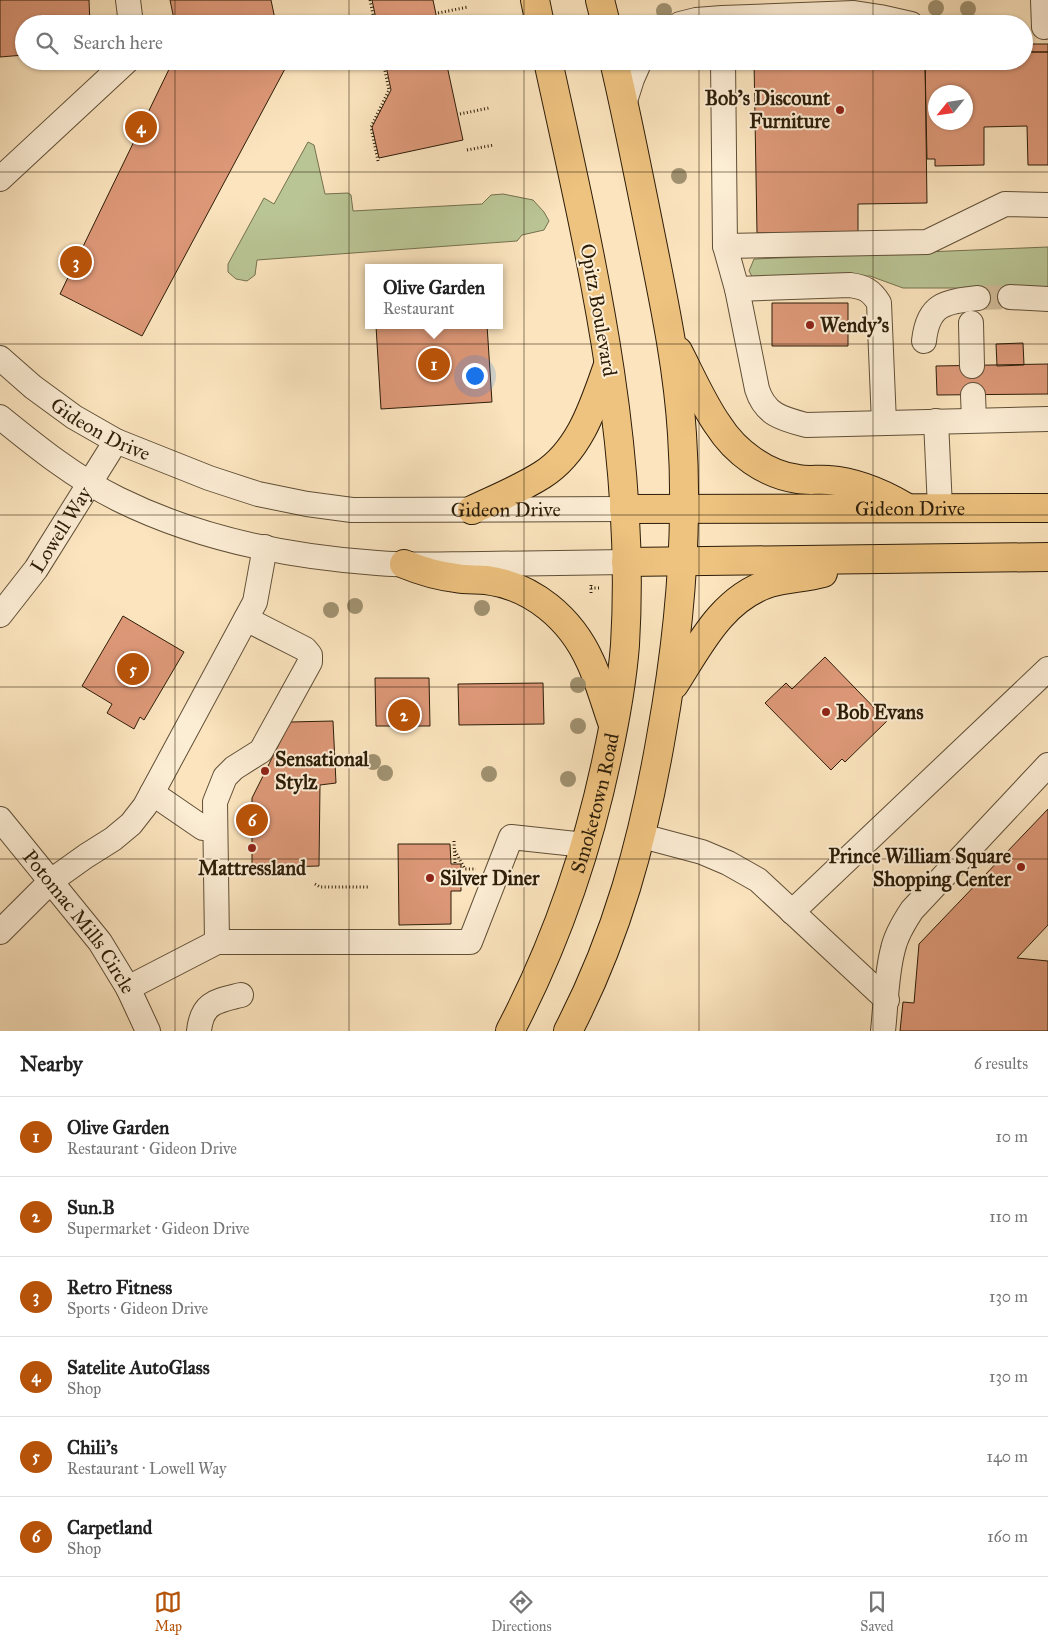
<!DOCTYPE html>
<meta charset="utf-8">
<style>
body{margin:0;font-family:"IM FELL Great Primer",serif;background:#f6f6f6;color:#222}
.compass{position:absolute;left:928px;top:85px;width:45px;height:45px;border-radius:50%;background:#fff;box-shadow:0 1px 4px #0004;rotate:240deg}
.you{position:absolute;left:474px;top:375px;width:18px;height:18px;margin:-12px;border:4px solid #fff;border-radius:50%;background:#1a73e8;box-shadow:0 0 0 8px #1a73e833}
.badge{display:grid;place-items:center;width:32px;height:32px;border-radius:50%;background:#b45309;color:#fff;font-size:16px;font-weight:700}
.pin{position:absolute;translate:-50% -50%;border:2px solid #fff;box-shadow:0 1px 5px #0006}
.popup{position:absolute;left:365px;top:264px;width:138px;height:65px;box-sizing:border-box;display:grid;place-content:center;border-radius:0px;background:#fff;filter:drop-shadow(0 1px 4px #0005);font-size:16px;white-space:nowrap;color:#767676}
.popup b{font-size:19px;color:#222}
.popup::after{content:'';position:absolute;left:50%;top:100%;margin-left:-10px;border:10px solid transparent;border-top-color:#fff}
.list{margin:0;padding:0;list-style:none}
h2{display:flex;justify-content:space-between;align-items:center;height:65px;margin:0;padding:0 20px;font-size:21px}
h2 small{font-size:16px;font-weight:400;color:#767676}
.list li{display:grid;grid-template-columns:32px 1fr auto;gap:15px;align-items:center;box-sizing:border-box;height:80px;padding:0 20px;border-top:1px solid #e0e0e0}
.list b{display:block;font-size:19px;white-space:nowrap}
.list p{margin:0;font-size:16px;white-space:nowrap;color:#767676}
.list em{font-size:16px;font-style:normal;color:#767676}
.icon{flex:none;width:28px;height:28px;fill:none;stroke:currentColor;stroke-width:2;stroke-linecap:round;stroke-linejoin:round}
.map{position:relative;flex:none;width:1048px;height:1031px;overflow:hidden}
.search{position:absolute;background:#fff;box-shadow:0 1px 4px #0004;left:15px;right:15px;top:15px;height:55px;display:flex;align-items:center;gap:12px;box-sizing:border-box;padding:0 18px;border-radius:28px;color:#767676;font-size:19px}
.sheet{height:545px;background:#fff}
nav{display:flex;justify-content:space-around;align-items:center;box-sizing:border-box;height:70px;border-top:1px solid #e0e0e0;background:#fff;font-size:14px;color:#767676}
nav a{display:grid;justify-items:center;gap:2px}
nav .on{color:#b45309}
.map>svg:first-child{display:block}
.green{fill:#bac595;stroke:#74714e}
.building{fill:#dd9878;stroke:#2d1d08;fill-rule:evenodd}
.lines{fill:none;stroke-linecap:round;stroke-linejoin:round}
.minor-tunnel{stroke:#d2bc9a;stroke-width:24;stroke-dasharray:24 12;stroke-linecap:butt}
.minor-casing{stroke:#604f36;stroke-width:26}
.major-casing{stroke:#2d1d08;stroke-width:30}
.path{stroke:#2d1d08;stroke-width:3;stroke-dasharray:1 2.5;stroke-linecap:butt}
.minor{stroke:#fcedd5;stroke-width:24}
.major{stroke:#eec27f;stroke-width:28}
.tree{fill:#a19271}
.grid{fill:none;stroke:#2d1d08;stroke-width:1;stroke-opacity:0.55}
.poi-dot{fill:#8f2418;stroke:#fcedd5;stroke-width:2}
.labels{text-anchor:middle;stroke-width:4;stroke-linejoin:round;paint-order:stroke}
.poi-label{font-size:20px;font-weight:bold;fill:#2d1d08;stroke:#fcedd5;text-anchor:start}
.street-label{font-size:20px;fill:#2d1d08;stroke:#fcedd5}
</style>
<div class="map">
<svg width="1048" height="1031" viewBox="0 0 1048 1031">
<rect width="100%" height="100%" fill="#fbe4be"/>
<filter id="stains"><feTurbulence type="fractalNoise" baseFrequency=".004" numOctaves="4"/><feColorMatrix values="0 0 0 0 .2 0 0 0 0 .09 0 0 0 0 .02 0 0 0 .5 -.17"/></filter>
<radialGradient id="worn" r=".72"><stop offset=".6" stop-color="#630" stop-opacity="0"/><stop offset="1" stop-color="#630" stop-opacity=".3"/></radialGradient>
<path class="green" d="M308,142L314,145L325,194L348,193L351,195L353,211L482,204L491,195L503,194L533,200L544,212L549,221L544,230L522,235L517,241L257,260L255,275L247,281L236,279L228,272V264L264,198L274,204Z
M1048,247V288H903L870,276L754,280L749,271L754,259Z"/>
<path class="building" d="M0,0H89L90,24H24V55L0,57Z
M170,0H271L276,24H175Z
M372,0H433L438,24H377Z
M1024,44H1048V52H1024Z
M1024,52H1048V165H1028L1027,126L984,127V165L935,166V159H927L925,61H1024ZM936,92H966V122H936Z
M173,61H285L286,67L142,336L60,294Z
M385,61H446L463,140L379,158L372,127L391,90Z
M754,61H925L927,203L858,204V232L757,233Z
M1010,288V305L978,307L977,290Z
M772,303H848V346H772Z
M487,325L492,402L381,409L376,326Z
M1023,343L1024,365L997,366L996,344Z
M1048,364V394L937,395L936,366Z
M123,616L184,652L144,720L140,717L134,729L107,713L112,704L82,686Z
M825,657L887,721L845,762L842,759L831,770L765,703L786,683L792,689Z
M375,678H429L430,726H376Z
M543,683L544,724L459,725L458,684Z
M333,721L336,783L320,785L319,866L252,868V798L290,722Z
M1048,809V925L1017,958L1048,961V1031H900L903,1002L914,1003L919,944Z
M398,844H450L451,864H461V891H451V924L399,925Z"/>
<g class="lines">
<path class="minor-tunnel" d="M978,298L1010,297"/>
<defs>
<g id="minor">
<path d="M128,0L131,24"/>
<path d="M1043,0L1044,27"/>
<path d="M680,24L696,20L722,18L854,13L880,17L911,24"/>
<path d="M723,61L725,246L737,289L757,389C765,415 783,419 806,425L1048,419"/>
<path d="M624,104L632,79L640,61"/>
<path d="M0,179L127,61"/>
<path d="M725,246L927,242L1005,204L1048,205"/>
<path d="M737,289L850,285C864,287 871,290 879,303L884,423"/>
<path d="M1010,297L1048,299"/>
<path d="M971,323L972,366"/>
<path d="M924,341C928,304 944,302 978,298"/>
<path id="s1" d="M0,358L33,387L74,417L116,441L209,478L258,494L307,504L352,510L624,509"/>
<path d="M973,395L974,420"/>
<path d="M0,417C37,447 74,477 118,499C197,538 289,557 377,563C412,566 447,564 483,564C530,563 578,563 626,562"/>
<path d="M936,421L940,508"/>
<path id="s2" d="M0,615L36,569L116,441"/>
<path d="M152,793L203,828L215,826"/>
<path id="s3" d="M0,819L100,942L128,988L148,1031"/>
<path d="M642,836L702,852L728,863L758,880L887,1000"/>
<path d="M792,912L1048,669"/>
<path d="M0,932L51,881L86,856L113,839L131,824L145,806L255,602L265,547"/>
<path d="M217,942L215,802L225,777L234,768L261,751L310,662V655L305,649L246,619"/>
<path d="M128,988L217,942H470L511,837L585,845"/>
<path d="M199,1031C202,1002 217,1001 241,995"/>
<path d="M883,1031C886,1004 886,975 893,949C896,935 904,922 912,910L1048,765"/>
</g>
<g id="major">
<path d="M535,0L540,24"/>
<path d="M600,0L606,24"/>
<path d="M678,351C690,374 703,404 718,425C735,452 766,475 798,479C808,481 819,479 829,480C856,482 880,492 904,506"/>
<path id="s4" d="M624,509L1048,508"/>
<path d="M472,510C495,499 520,489 542,475C580,451 594,405 608,365"/>
<path d="M626,562L1048,557"/>
<path d="M404,564C421,571 438,576 456,578C466,580 476,579 486,580C533,586 571,619 590,661C599,680 605,702 612,722"/>
<path d="M674,685C699,646 722,598 770,583C787,578 805,578 823,573"/>
<path id="s5" d="M510,1031C555,945 587,853 607,758C615,721 622,683 625,645C637,447 590,253 548,61"/>
<path d="M568,1031C617,937 643,841 661,737C679,637 689,537 682,434C678,368 664,302 651,237C639,178 628,120 614,61"/>
</g>
</defs>
<use href="#minor" class="minor-casing"/>
<use href="#major" class="major-casing"/>
<path class="path" d="M370,0L375,24
M438,13L468,7
M460,114L489,108
M467,150L494,145
M378,161L371,127L389,90L383,61
M591,588H600
M591,593V584
M454,841L455,864
M455,851L465,869H476
M315,884L320,887H368"/>
<use href="#minor" class="minor"/>
<use href="#major" class="major"/>
</g>
<g class="tree">
<circle cx="936" cy="8" r="8"/>
<circle cx="968" cy="9" r="8"/>
<circle cx="664" cy="11" r="8"/>
<circle cx="679" cy="176" r="8"/>
<circle cx="355" cy="606" r="8"/>
<circle cx="482" cy="608" r="8"/>
<circle cx="331" cy="610" r="8"/>
<circle cx="578" cy="685" r="8"/>
<circle cx="578" cy="726" r="8"/>
<circle cx="373" cy="762" r="8"/>
<circle cx="385" cy="773" r="8"/>
<circle cx="489" cy="774" r="8"/>
<circle cx="568" cy="779" r="8"/>
</g>
<path class="grid" d="M175,0V24M349,0V24M524,0V24M699,0V24M873,0V24M175,61V1031M349,61V1031M524,61V1031M699,61V1031M873,61V1031M0,172H1048M0,344H1048M0,515H1048M0,687H1048M0,859H1048"/>
<g class="poi-dot">
<circle cx="840" cy="110" r="5"/>
<circle cx="810" cy="325" r="5"/>
<circle cx="826" cy="712" r="5"/>
<circle cx="265" cy="771" r="5"/>
<circle cx="252" cy="848" r="5"/>
<circle cx="1021" cy="867" r="5"/>
<circle cx="430" cy="878" r="5"/>
</g>
<g class="labels">
<g class="poi-label">
<text x="830" y="105" text-anchor="end">Bob's Discount<tspan x="830" dy="23">Furniture</tspan></text>
<text x="820" y="332">Wendy's</text>
<text x="836" y="719">Bob Evans</text>
<text x="275" y="766">Sensational<tspan x="275" dy="23">Stylz</tspan></text>
<text x="1011" y="863" text-anchor="end">Prince William Square<tspan x="1011" dy="23">Shopping Center</tspan></text>
<text x="252" y="875" text-anchor="middle">Mattressland</text>
<text x="440" y="885">Silver Diner</text>
</g>
<g class="street-label">
<text transform="translate(599 310) rotate(80)" y="7">Opitz Boulevard</text>
<text dy="7" stroke="none"><textPath href="#s1" startOffset="124">Gideon Drive</textPath></text>
<text dy="7" stroke="none"><textPath href="#s4" startOffset="286">Gideon Drive</textPath></text>
<text dy="7" stroke="none"><textPath href="#s1" startOffset="544">Gideon Drive</textPath></text>
<text dy="7" stroke="none"><textPath href="#s2" startOffset="105">Lowell Way</textPath></text>
<text dy="7" stroke="none"><textPath href="#s5" startOffset="244">Smoketown Road</textPath></text>
<text dy="7" stroke="none"><textPath href="#s3" startOffset="130">Potomac Mills Circle</textPath></text>
</g>
</g>
<rect width="100%" height="100%" filter="url(#stains)"/>
<rect width="100%" height="100%" fill="url(#worn)"/>
</svg>
<svg class="compass" viewBox="-18 -18 36 36"><path d="M0-13l5 13h-10z" fill="#e53935"/><path d="M0 13l5-13h-10z" fill="#767676"/></svg>
<div class="you"></div>
<div class="pin badge" style="left:434px;top:364px">1</div>
<div class="popup"><b>Olive Garden</b>Restaurant</div>
<div class="pin badge" style="left:404px;top:715px">2</div>
<div class="pin badge" style="left:76px;top:262px">3</div>
<div class="pin badge" style="left:141px;top:127px">4</div>
<div class="pin badge" style="left:133px;top:669px">5</div>
<div class="pin badge" style="left:252px;top:820px">6</div>
<div class="search"><svg class="icon" aria-label="search" viewBox="0 0 24 24"><circle cx="10" cy="10" r="6"/><path d="M15 15l6 6"/></svg>Search here</div>
</div>
<section class="sheet">
<h2>Nearby<small>6 results</small></h2>
<ul class="list">
<li><span class="badge">1</span><div><b>Olive Garden</b><p>Restaurant · Gideon Drive</p></div><em>10 m</em></li>
<li><span class="badge">2</span><div><b>Sun.B</b><p>Supermarket · Gideon Drive</p></div><em>110 m</em></li>
<li><span class="badge">3</span><div><b>Retro Fitness</b><p>Sports · Gideon Drive</p></div><em>130 m</em></li>
<li><span class="badge">4</span><div><b>Satelite AutoGlass</b><p>Shop</p></div><em>130 m</em></li>
<li><span class="badge">5</span><div><b>Chili's</b><p>Restaurant · Lowell Way</p></div><em>140 m</em></li>
<li><span class="badge">6</span><div><b>Carpetland</b><p>Shop</p></div><em>160 m</em></li>
</ul>
</section>
<nav>
<a class="on"><svg class="icon" aria-label="map" viewBox="0 0 24 24"><path d="M3 6l6-2 6 2 6-2v14l-6 2-6-2-6 2zM9 4v14M15 6v14"/></svg>Map</a>
<a><svg class="icon" aria-label="directions" viewBox="0 0 24 24"><path d="M12 3l9 9-9 9-9-9zM9 14v-3h6M13 9l2 2-2 2"/></svg>Directions</a>
<a><svg class="icon" aria-label="saved" viewBox="0 0 24 24"><path d="M7 4h10v16l-5-4-5 4z"/></svg>Saved</a>
</nav>
